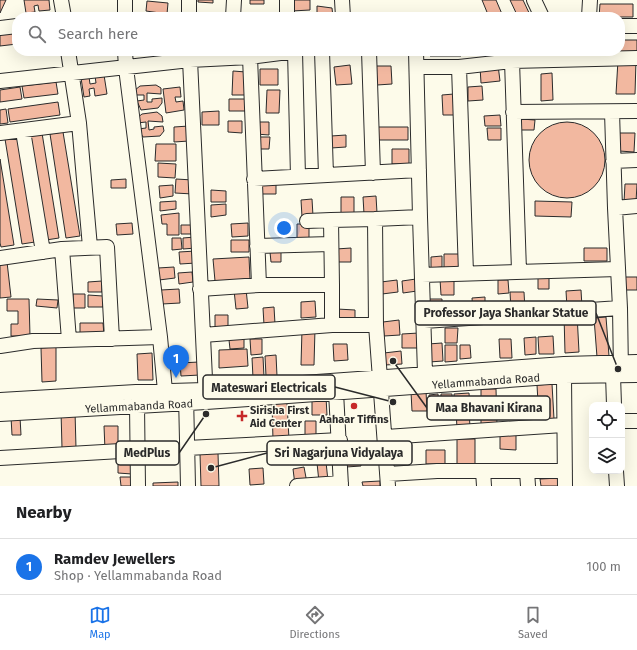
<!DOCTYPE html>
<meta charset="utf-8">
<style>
body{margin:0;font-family:"Fira Sans",sans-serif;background:#f6f6f6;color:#202124}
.controls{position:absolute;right:12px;bottom:12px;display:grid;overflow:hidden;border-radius:8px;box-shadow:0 4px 16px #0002}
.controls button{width:36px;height:36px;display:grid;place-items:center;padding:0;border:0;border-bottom:1px solid #e0e0e0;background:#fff;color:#202124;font:20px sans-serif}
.you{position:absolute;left:284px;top:228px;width:14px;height:14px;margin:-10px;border:3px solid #fff;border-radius:50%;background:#1a73e8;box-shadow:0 0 0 6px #1a73e833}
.badge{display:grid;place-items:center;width:26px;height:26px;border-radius:50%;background:#1a73e8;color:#fff;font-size:13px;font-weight:700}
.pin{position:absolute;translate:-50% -33px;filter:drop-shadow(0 1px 2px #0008)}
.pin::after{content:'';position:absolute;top:21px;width:14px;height:12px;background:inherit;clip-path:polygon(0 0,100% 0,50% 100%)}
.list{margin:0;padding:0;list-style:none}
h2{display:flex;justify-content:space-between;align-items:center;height:52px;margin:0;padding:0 16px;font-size:17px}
h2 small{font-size:13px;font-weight:400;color:#757577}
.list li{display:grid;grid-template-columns:26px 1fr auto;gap:12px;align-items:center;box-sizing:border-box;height:56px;padding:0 16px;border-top:1px solid #e0e0e0}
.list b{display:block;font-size:15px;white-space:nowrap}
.list p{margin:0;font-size:13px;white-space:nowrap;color:#757577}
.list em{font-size:13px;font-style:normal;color:#757577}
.icon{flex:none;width:22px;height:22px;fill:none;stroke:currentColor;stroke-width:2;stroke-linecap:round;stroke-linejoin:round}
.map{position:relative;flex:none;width:637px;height:486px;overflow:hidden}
.search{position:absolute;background:#fff;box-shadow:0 4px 16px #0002;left:12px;right:12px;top:12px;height:44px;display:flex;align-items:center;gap:10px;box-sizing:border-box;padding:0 14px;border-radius:16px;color:#757577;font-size:15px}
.sheet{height:108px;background:#fff}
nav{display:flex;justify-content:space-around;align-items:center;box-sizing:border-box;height:56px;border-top:1px solid #e0e0e0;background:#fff;font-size:11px;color:#757577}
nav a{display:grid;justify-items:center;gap:2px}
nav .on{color:#1a73e8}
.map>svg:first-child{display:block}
.building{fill:#f2b8a0;stroke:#2b2b2b}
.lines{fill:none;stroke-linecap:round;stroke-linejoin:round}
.minor-casing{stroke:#2b2b2b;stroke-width:16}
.minor{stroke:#fdfbea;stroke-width:14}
.poi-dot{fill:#c62828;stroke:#fdfbea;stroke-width:1.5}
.labels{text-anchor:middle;stroke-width:3;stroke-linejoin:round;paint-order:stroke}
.street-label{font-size:11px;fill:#2b2b2b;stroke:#fdfbea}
.poi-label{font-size:11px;font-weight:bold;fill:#2b2b2b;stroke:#fdfbea;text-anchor:start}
.leader{fill:none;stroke:#2b2b2b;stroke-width:1.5}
.callout-dot{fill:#2b2b2b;stroke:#fdfbea;stroke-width:1.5}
.callout{fill:#fdfbea;stroke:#2b2b2b;stroke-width:1.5}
.callout-label{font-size:12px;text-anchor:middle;font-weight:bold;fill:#2b2b2b}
</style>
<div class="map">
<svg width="637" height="486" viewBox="0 0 637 486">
<rect width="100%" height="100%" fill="#fdfbea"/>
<path class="building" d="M0,0H6L0,13Z
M24,0H49L50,10L39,11L38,5L34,6L35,12L26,13Z
M198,0H213V3L198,2Z
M250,0H264V4H250Z
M291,0H310V10L292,11Z
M482,0H496L502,14L489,17Z
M510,0H523L531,17H518Z
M147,1L168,3L167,14L146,11Z
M600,4H633V17H599Z
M317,6L332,8L333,17H317Z
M17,30V44L0,46V32Z
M620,40H637V53L580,55V51H620Z
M430,51H461V56H430Z
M466,51H499V55L466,54Z
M618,60H636L635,94H616Z
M350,65L352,84L336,85L334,67Z
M498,65L500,81L481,83L480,67Z
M376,66H391L392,84L377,85Z
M260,69H278V85H260Z
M233,71L246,72L245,95H232Z
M552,73L553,100L541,101V74Z
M104,75L107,94L95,96L94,88L89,89L90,96L84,97L81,78L89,77L90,84L96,83L95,76Z
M56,82L58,94L24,98L22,86Z
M156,85L161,88V94L147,93V102H152V99L162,98V103L158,108L141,110L137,101L144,100V95H136L135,90L140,86Z
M482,86L483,100L468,101V87Z
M20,87L22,99L0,102V90Z
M180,87L181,97H175L176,102L183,101L184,110L166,113L163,89Z
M267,90H280L279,113H266Z
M454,94L455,115H443L442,95Z
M229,99H247V111H229Z
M58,102L60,115L10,122L8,109Z
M6,109L8,123L0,124V110Z
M219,111V125H202V112Z
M157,112L162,116L163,122L148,121L149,130L154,129V127L163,126L164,131L160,136L143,137L138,129L146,128V122L137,123V118L142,114Z
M500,115L501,126H485L484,116Z
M521,119L535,120L534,130H520Z
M228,121H242V133L228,132Z
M529 160a38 38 0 1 1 76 0a38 38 0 1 1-76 0Z
M257,122H269V135L256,134Z
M189,126V141L174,142V127Z
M377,127H408V140H377Z
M487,128H501V140H488Z
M63,132L80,236L66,238L50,134Z
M42,133L59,238L46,240L29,135Z
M619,133H635L634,152L619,151Z
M346,135V147L331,148V136Z
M18,137L35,242L22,244L5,139Z
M255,137H270L269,149H255Z
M156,144H176V161H155Z
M392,149H409V164H392Z
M0,159L14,245L1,247L0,243Z
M158,163L176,164L175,178L158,177Z
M126,179V188H111V180Z
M176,179L193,180V194L175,193Z
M261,182L276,183V194H261Z
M625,184H637L636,202H624Z
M173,185V196L160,198L159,186Z
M211,190L226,191V202H211Z
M376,196L377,213L364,214L363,197Z
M341,197H354V213H341Z
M312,199L313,216L302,217L301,200Z
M176,201V209L160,211V202Z
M535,201L572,202L571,217L535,216Z
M226,204V215L211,217V205Z
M179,213V235H167V224H162L161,215Z
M132,223L133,234L117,235L116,224Z
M248,223V236L232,237L231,224Z
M297,224H309V238H297Z
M181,225H195L196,234H181Z
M195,237L196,248L183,249V238Z
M172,238H181L182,249L172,250Z
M231,240H249V252H231Z
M351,248V262H336V249Z
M584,248H607V261H584Z
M196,251V263L180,264L179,252Z
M281,251V262H271L270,252Z
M444,254H462V269H444Z
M442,256V267L431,268V257Z
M249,257L250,279L215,281L213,259Z
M7,262L11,297L0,298V263Z
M174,267L175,278L159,280L158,268Z
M192,272L193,282L179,284L178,273Z
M538,272H549V289H538Z
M625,277H637V290H624Z
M454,278V295H441L440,279Z
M416,279L417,291L403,293L402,281Z
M397,280L398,292L382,294L381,282Z
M498,280H508L509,293L498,294Z
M102,281V292H88V282Z
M179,289L180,303L162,304L161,290Z
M246,289L248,308L236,309L234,290Z
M581,290L582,307L567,308L566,291Z
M510,292H524L525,310H511Z
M73,294H85V308H73Z
M88,295L103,296V307H88Z
M485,297V313H473L472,298Z
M7,299H29L30,336H11V324H18V311H7Z
M37,299L58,300L57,308L36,306Z
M428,299H442V316H428Z
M315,301L316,317L301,318V302Z
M274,307L275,324L264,325L263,308Z
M337,309L355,310V321H337Z
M577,314L579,352L565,353L564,315Z
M215,315H228V329H215Z
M606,317L609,356L597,357L594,318Z
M399,320L400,335L384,336L383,322Z
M80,323H103L104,335H80Z
M445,328H458L457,343H445Z
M302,329H315L314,365H301Z
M419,333V348H402V334Z
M553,336L554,354H539L538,337Z
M536,337V354L525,355L524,338Z
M244,338V348L230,349L229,340Z
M250,339H262V354L251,355Z
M499,339H511L512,358H500Z
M442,343L443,361L429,362L428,344Z
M333,344H347L348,360L334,361Z
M445,345H457V361L445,362Z
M460,345H470L471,358L460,359Z
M56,347V381L42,382L41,348Z
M247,349L248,366L219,368V350Z
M401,351L402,364L385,365L384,353Z
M152,353L153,380H138L137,354Z
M276,355L277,376H266L265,356Z
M263,357L264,377L253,378L252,358Z
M199,362L200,375L181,376L180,363Z
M552,384L554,419L539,420L537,385Z
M481,389H496L497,425H481Z
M426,391L427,411H412L411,392Z
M469,393L470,409L455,410L454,394Z
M438,394L439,410L430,411L429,395Z
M441,394H452V408L441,409Z
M312,397H326L327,415H312Z
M287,403L289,439L273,440L272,404Z
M61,411H75L76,448H62Z
M456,411H469L470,427L457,428Z
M11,417H20L21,435H12Z
M305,421H316V438H305Z
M104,426H118V450H105Z
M500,431H516V450L500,449Z
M457,439H475V464H457Z
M426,450H445V464H426Z
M218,453L219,486H201L200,454Z
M360,456L361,466L346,467L345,457Z
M118,457H132V474L118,473Z
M326,462L328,481L319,482L317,463Z
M304,467L307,483L295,485L293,469Z
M263,468L264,484L250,485L249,469Z
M120,477H134V486H121Z
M559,478V486H541L540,479Z
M380,481V486H363L362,482Z
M178,482V486H153V483Z"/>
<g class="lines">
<defs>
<path id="minor" d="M61,0L64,17
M125,0V17
M189,0V17
M342,0L343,17
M534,0L542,17
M233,17L234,0
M287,17V0
M589,17L590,0
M620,26H637
M0,28L17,26
M68,51L79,123L90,247
M125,51L126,68L160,337L165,391
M295,51L298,177
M322,51L326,175
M369,51L373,173
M250,57L259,285
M512,61L519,271
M417,67H459
M0,81L190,60V52
M513,112L637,111
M23,131L43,252
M0,133L79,123
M613,161L637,160
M254,179L419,170
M615,208L637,206
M420,217L425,373
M307,221L331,220
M257,246L331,244
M62,249L107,247L112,339
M0,258L62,249L69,340
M466,273L459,67L512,61L637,58
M422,275L618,269
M332,285V325
M200,289L259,285H332L331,220L375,219
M620,308L621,372
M424,321L620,308L615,208L612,112
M376,325L388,486
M203,335L332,325H376L375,219L420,217L416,51
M0,346L33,341L160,337
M613,375L614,405
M564,376L565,486
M336,392L341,486
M186,395L188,486
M0,400L136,392L205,390L564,364L637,362
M206,400L190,60L250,57L296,51
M137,405L138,486
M0,414L206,402L564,376L637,375
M622,421H637
M386,437L563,425
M187,448L340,440
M0,458L138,450
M483,471L484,486
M527,471L528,486
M616,471L617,486
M388,474L437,471H565
M297,486L341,483"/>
</defs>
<use href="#minor" class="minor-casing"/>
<use href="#minor" class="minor"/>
</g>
<g class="poi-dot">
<circle cx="354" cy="406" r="4"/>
<path d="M240 410h4v4h4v4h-4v4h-4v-4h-4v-4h4z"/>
</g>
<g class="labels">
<g class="street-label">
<text transform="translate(486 381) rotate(-4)" y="4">Yellammabanda Road</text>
<text transform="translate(139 406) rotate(-3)" y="4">Yellammabanda Road</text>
</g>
<g class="poi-label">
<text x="250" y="414">Sirisha First<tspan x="250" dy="13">Aid Center</tspan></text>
<text x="354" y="423" text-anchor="middle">Aahaar Tiffins</text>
</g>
</g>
<path class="leader" d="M618 369L596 313M393 402L335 387M393 361L427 408M211 468L267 453M206 414L179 453"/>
<g class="callout-dot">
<circle cx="618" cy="369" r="4"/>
<circle cx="393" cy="402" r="4"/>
<circle cx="393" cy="361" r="4"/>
<circle cx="211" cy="468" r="4"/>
<circle cx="206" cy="414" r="4"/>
</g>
<g class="callout">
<rect x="415" y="301" width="181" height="24" rx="4"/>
<rect x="203" y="375" width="132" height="24" rx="4"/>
<rect x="427" y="396" width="123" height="24" rx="4"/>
<rect x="267" y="441" width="145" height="24" rx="4"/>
<rect x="116" y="441" width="63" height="24" rx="4"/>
</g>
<g class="callout-label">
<text x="506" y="317">Professor Jaya Shankar Statue</text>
<text x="269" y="392">Mateswari Electricals</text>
<text x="489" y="412">Maa Bhavani Kirana</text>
<text x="339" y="457">Sri Nagarjuna Vidyalaya</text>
<text x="147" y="457">MedPlus</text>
</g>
</svg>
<div class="controls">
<button><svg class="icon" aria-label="locate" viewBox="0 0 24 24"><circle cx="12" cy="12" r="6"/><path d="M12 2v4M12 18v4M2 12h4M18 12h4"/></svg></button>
<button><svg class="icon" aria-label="layers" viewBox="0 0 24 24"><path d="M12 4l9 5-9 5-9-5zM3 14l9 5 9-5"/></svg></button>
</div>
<div class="you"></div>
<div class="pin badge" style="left:176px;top:378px">1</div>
<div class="search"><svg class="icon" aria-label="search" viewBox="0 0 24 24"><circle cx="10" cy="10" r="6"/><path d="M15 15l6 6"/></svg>Search here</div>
</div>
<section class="sheet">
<h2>Nearby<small></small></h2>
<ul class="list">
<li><span class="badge">1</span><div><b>Ramdev Jewellers</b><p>Shop · Yellammabanda Road</p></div><em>100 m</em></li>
</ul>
</section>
<nav>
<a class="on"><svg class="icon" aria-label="map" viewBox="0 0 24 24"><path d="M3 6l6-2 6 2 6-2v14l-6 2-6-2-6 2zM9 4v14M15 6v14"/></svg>Map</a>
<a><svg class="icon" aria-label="directions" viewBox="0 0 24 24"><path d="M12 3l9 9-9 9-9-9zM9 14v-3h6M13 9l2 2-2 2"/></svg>Directions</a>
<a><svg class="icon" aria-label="saved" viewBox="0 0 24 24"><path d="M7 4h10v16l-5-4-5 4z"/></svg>Saved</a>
</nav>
